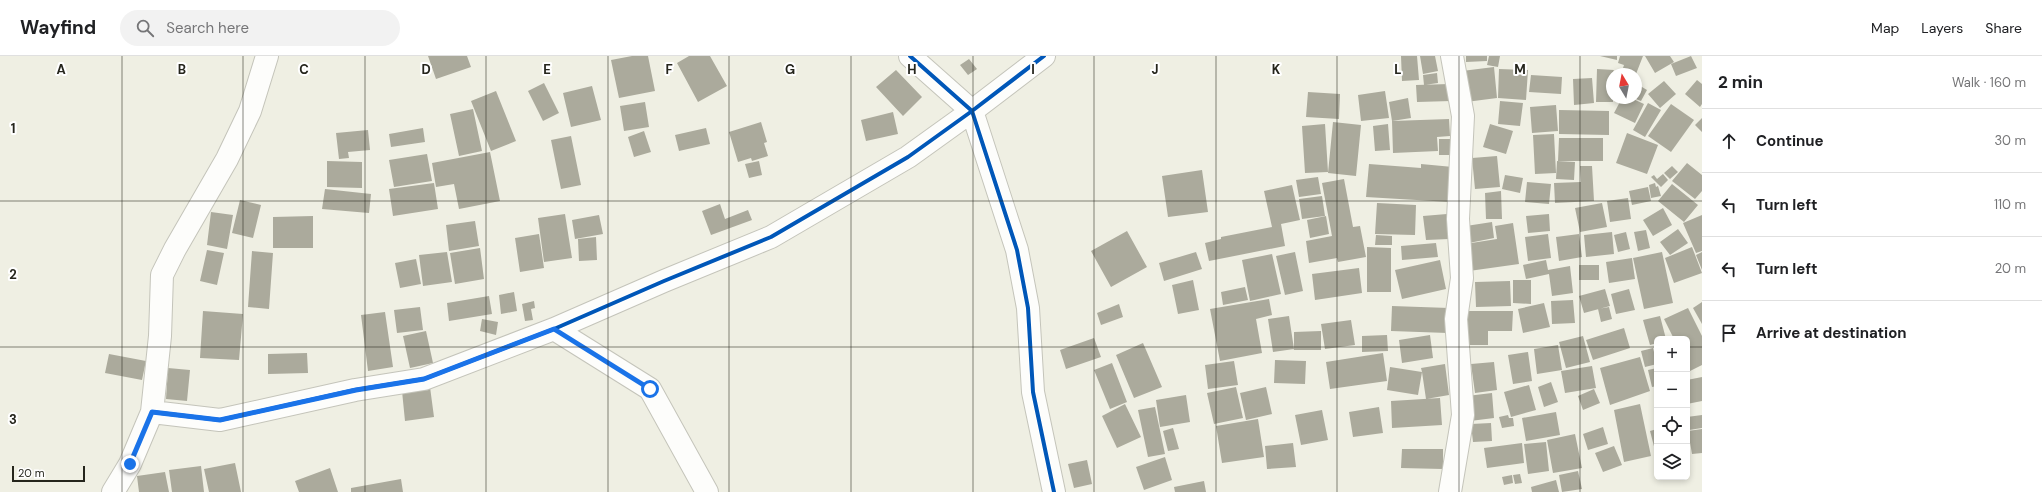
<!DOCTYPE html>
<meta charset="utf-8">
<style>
body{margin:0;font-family:"DM Sans",sans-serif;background:#f2f2f2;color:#202124}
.controls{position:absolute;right:12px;bottom:12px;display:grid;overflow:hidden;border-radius:6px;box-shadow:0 2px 6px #0003}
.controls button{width:36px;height:36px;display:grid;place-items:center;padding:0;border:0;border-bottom:1px solid #e0e0e0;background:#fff;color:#202124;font:20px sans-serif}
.compass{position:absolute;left:1606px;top:12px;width:36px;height:36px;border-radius:50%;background:#fff;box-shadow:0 2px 6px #0003;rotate:350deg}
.scale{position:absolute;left:12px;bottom:10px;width:73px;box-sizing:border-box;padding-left:4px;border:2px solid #25251c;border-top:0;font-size:11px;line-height:14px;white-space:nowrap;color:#25251c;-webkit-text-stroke:3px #fff;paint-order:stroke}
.stop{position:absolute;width:12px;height:12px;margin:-9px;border:3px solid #1a73e8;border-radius:50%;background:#fff}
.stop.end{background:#1a73e8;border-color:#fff;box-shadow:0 1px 4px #0008}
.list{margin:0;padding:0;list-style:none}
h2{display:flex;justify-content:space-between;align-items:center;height:52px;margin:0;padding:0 16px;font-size:17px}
h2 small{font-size:13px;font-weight:400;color:#757577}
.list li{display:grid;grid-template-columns:26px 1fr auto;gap:12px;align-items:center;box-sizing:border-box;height:64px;padding:0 16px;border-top:1px solid #e0e0e0}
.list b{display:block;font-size:15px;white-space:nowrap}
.list em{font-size:13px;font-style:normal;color:#757577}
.icon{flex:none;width:22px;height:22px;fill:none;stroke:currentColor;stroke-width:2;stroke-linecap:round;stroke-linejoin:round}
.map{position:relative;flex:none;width:1702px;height:436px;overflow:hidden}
header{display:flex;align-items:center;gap:24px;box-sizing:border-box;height:56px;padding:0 20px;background:#fff;border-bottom:1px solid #e0e0e0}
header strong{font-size:19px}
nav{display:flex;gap:22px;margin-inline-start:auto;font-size:14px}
.search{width:280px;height:36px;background:#f2f2f2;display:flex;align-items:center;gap:10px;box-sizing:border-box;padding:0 14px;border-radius:22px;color:#757577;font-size:15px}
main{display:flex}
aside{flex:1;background:#fff}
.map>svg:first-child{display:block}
.building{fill:#abaa9c}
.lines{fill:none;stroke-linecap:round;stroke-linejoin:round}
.minor-casing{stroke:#c4c4ba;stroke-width:24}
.minor{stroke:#fdfdfb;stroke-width:22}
.cycleway-casing{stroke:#fff;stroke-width:6}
.cycleway{stroke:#0057b8;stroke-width:4}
.route{stroke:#1a73e8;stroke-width:5}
.grid{fill:none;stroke:#25251c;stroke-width:1;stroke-opacity:0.55}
.grid-label{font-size:13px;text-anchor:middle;font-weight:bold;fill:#25251c;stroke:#fff;stroke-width:4;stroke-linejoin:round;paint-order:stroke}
</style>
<header>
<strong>Wayfind</strong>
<div class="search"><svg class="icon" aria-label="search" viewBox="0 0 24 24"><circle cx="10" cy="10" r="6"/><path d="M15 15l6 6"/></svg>Search here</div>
<nav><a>Map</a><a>Layers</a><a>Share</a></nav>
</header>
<main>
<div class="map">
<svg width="1702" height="436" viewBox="0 0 1702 436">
<rect width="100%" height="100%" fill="#efefe3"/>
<path class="building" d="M428,0H467L471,11L436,23Z
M632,0H648L655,35L619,42L611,4Z
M689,0H710L727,30L698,46L677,7Z
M1401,0H1417L1419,24L1402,25Z
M1420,0H1435L1438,15L1423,18Z
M1466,0H1487V5L1466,6Z
M1489,0H1500L1498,11L1487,9Z
M1600,0H1617V4Z
M1620,0H1643L1636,18H1621L1624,9L1618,7Z
M1645,0H1670L1674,6L1655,17Z
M1691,0L1697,12L1676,20L1671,8Z
M969,3L977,13L968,19L960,9Z
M1494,11L1497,42L1466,46L1462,15Z
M1499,13L1528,14L1526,44L1498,42Z
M1597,13L1614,14L1612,18L1613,46H1596Z
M896,14L922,41L903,60L876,31Z
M1437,17L1438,27L1424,29L1423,19Z
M1531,19L1562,21L1561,38L1529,36Z
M1592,22L1594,47L1574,49L1573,23Z
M1697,24L1702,28V48L1700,51L1685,38Z
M1664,25L1676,38L1660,52L1648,38Z
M544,27L559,57L543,65L528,35Z
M1450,28L1451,45L1417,46L1416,29Z
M1637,28L1647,34L1641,45L1636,43Z
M592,30L601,64L571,71L563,37Z
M496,35L516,85L491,95L471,45Z
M1385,35L1389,62L1361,65L1358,39Z
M1308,36L1340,38L1339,63L1306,61Z
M1408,42L1411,62L1392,65L1389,46Z
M1622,42H1631L1644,48L1635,67L1614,57Z
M1500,45L1523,47L1520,70L1498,68Z
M645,46L649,71L624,75L620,50Z
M1648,47L1661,54L1645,81L1633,74Z
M1671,48L1694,64L1671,96L1648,80Z
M1556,49L1558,75L1532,77L1530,51Z
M473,53L482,95L459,100L450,58Z
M1559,54L1609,55V79L1559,78Z
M893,56L898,78L866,85L861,64Z
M1702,62V76L1695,69Z
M1449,63L1450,80L1437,81L1438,95L1393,97L1392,65Z
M761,66L767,86L764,87L768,100L752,105L751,102L738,106L729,76Z
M1333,66L1361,69L1356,120L1328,117Z
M1325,68L1328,116L1305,117L1302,70Z
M1388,68L1390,94L1375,95L1373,70Z
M1490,68L1513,75L1506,98L1483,91Z
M423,72L425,86L391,91L389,78Z
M706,72L710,88L679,95L675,79Z
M368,74L370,94L348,96L349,102L339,103L336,77Z
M644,75L651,96L634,101L628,81Z
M1627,77L1658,89L1647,118L1616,107Z
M1554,78L1556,117L1535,118L1533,79Z
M571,80L581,129L561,133L551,84Z
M1559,82H1603V105H1558Z
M1439,83H1456V99H1439Z
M490,96L500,145L459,153L454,128L436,131L432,107Z
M427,98L432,125L394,131L389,104Z
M1497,100L1500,131L1475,133L1472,102Z
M327,105L362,106V132L327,131Z
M759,105L762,119L749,122L745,108Z
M1557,105L1575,106L1574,124L1556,123Z
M1687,107L1702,119V135L1695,143L1672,125Z
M1369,108L1421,112V108L1453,111L1450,146L1366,141Z
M1580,110H1592L1594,145L1555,147L1554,127L1581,126Z
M1672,110L1678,116L1670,123L1664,117Z
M1202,114L1208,156L1168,161L1162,120Z
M1663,118L1668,124L1661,131L1651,121L1654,119L1657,123Z
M1505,119L1523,122L1520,137L1502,133Z
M1318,121L1321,138L1299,141L1296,124Z
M1344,123L1353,171L1360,170L1366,201L1338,206L1337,202L1309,207L1306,185L1332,180L1322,127Z
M1527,126L1551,128L1549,148L1525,146Z
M434,127L438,153L393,160L389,133Z
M1655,127L1656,131L1658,130L1661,140L1651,142L1649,129Z
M1672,128L1698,149L1684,166L1658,145Z
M1292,129L1300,164L1281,168L1285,190L1209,205L1205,187L1221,183V181L1272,171L1264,135Z
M1648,131L1651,145L1632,149L1629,135Z
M325,133L371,138L369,157L322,153Z
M1501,135L1502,163H1486L1485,137Z
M1322,140L1325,160L1302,163L1299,143Z
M1628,142L1631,163L1610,166L1607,145Z
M240,144L261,149L253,182L232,177Z
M1377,147L1416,149L1415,179L1375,178Z
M1602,147L1607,171L1580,176L1575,152Z
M720,148L725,163L748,154L752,164L711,179L702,155Z
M1663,152L1672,169L1653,180L1643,164Z
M211,156L233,159L227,193L207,189Z
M565,158L572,202L544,206L538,162Z
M1447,158L1449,183L1426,184L1423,160Z
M1549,158L1550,175L1528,177L1526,160Z
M599,159L603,178L575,183L572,164Z
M1702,159V195L1696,197L1683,167Z
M313,160V192H273V161Z
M1326,160L1329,178L1310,182L1307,164Z
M475,165L479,190L449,195L446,169Z
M1492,166L1494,182L1469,187L1466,170Z
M1513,167L1519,208L1469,215L1465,188L1497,183L1495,170Z
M1678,173L1688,187L1670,199L1660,186Z
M1646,174L1650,192L1638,195L1634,176Z
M1127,175L1147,211L1111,231L1091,195Z
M1612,176L1614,198L1586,201L1584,179Z
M1626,176L1630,193L1618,196L1614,179Z
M539,178L544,212L520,216L515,182Z
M1548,178L1551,202L1528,205L1525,181Z
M1579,178L1582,201L1559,205L1556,181Z
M1376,179L1392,180V189H1375Z
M596,181L597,204L579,205L578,183Z
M1436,187L1438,201L1402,204L1401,190Z
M1367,191L1391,192V236H1367Z
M1692,191L1702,217L1674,227L1665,202Z
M480,192L484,223L455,228L450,197Z
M207,194L224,197L217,229L200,225Z
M252,195L273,197L269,253L248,251Z
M447,196L452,226L423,230L419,199Z
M1196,196L1202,213L1164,225L1159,207Z
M1295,196L1303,235L1285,239L1276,200Z
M1662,196L1673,247L1644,253L1633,202Z
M1702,196V214L1696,199Z
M1272,198L1281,238L1250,245L1242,204Z
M1632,202L1635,223L1609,227L1606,206Z
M416,203L421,228L400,232L395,207Z
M1440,204L1446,233L1402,243L1395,214Z
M1546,204L1548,214L1570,210L1573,237L1552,240L1549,218L1526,223L1523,209Z
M1579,209H1599V224H1579Z
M1359,212L1362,237L1315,244L1312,218Z
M1193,224L1199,254L1178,258L1172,229Z
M1513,224H1531V248L1513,247Z
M1510,225L1511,250L1476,251L1475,226Z
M1245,231L1248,244L1223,249L1221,236Z
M1605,233L1610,250L1584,257L1579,240Z
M1629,233L1635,254L1616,258L1611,238Z
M514,236L517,255L501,258L499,239Z
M489,240L492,258L449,265L447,247Z
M1269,243L1272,259L1256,263L1262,297L1220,305L1210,253Z
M1573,244L1575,267L1552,268L1551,245Z
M534,245L535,252L531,253L533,264L525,265L522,248Z
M1702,246V268L1693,252Z
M1544,247L1550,271L1523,277L1518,253Z
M1119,248L1123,261L1101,269L1097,257Z
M1392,250L1449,252L1448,277L1391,275Z
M420,251L423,274L397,277L394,254Z
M1609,251L1612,263L1601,266L1598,253Z
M1688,252L1702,280V309L1690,315L1687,310V283H1674L1664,263Z
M203,255L243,258L239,304L200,302Z
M1464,255H1513L1512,275H1488V289H1464Z
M385,256L393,311L368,315L361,259Z
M1289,260L1294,293L1273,296L1268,263Z
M1660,260L1666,283H1657V287L1650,289L1643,264Z
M482,263L498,266L496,279L480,275Z
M1351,264L1355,289L1325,293L1321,268Z
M1624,272L1630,292L1593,304L1586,284Z
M426,275L433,307L410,312L403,280Z
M1321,275V294H1294V276Z
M1387,279L1388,295L1362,296V280Z
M1430,279L1433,302L1402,307L1399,284Z
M1583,280L1590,306L1566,312L1559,286Z
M1094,282L1101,301L1066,313L1060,294Z
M1143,287L1162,331L1134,342L1116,299Z
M1558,289L1562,314L1537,318L1534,293Z
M1653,292L1657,308L1645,311L1641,295Z
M1528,296L1532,325L1513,328L1508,299Z
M307,297L308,317L268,318V298Z
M1383,297L1387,325L1330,333L1326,306Z
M109,298L146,305L142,324L105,317Z
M1640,301L1650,335L1610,349L1600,312Z
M1275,304L1306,305L1305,328L1274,327Z
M1234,305L1238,329L1208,333L1205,309Z
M1494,306L1497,334L1475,337L1471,308Z
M1112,307L1127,346L1110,353L1094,314Z
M1445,308L1449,339L1426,343L1422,316L1418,339L1387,334L1390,311L1422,316L1421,312Z
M1592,310L1596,332L1565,337L1561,315Z
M168,312L190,314L187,345L166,343Z
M1657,312V330L1652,331L1648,314Z
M1702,321V345L1687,348V324Z
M1551,326L1558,346L1544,351L1538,331Z
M1529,329L1536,354L1511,361L1504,336Z
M430,331L434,361L405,365L402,335Z
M1236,331L1243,362L1214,368L1207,337Z
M1266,331L1272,358L1246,364L1240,337Z
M1594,333L1600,347L1583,354L1578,340Z
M1492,337L1494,362L1470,365L1467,340Z
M1186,339L1190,366L1160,371L1156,344Z
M1440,342L1442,369L1392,372L1391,345Z
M1125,348L1141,381L1117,392L1102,360Z
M1640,348L1651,400L1624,406L1614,354Z
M1155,351L1165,398L1148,401L1138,354Z
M1379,351L1383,377L1353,381L1349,356Z
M1322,354L1328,384L1301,389L1295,359Z
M1556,356L1560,379L1526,385L1522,362Z
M1508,359L1509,362H1513L1514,370L1502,372L1499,361Z
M1702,359V372L1689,374L1687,361Z
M1258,363L1264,401L1222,407L1216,370Z
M1491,367L1492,385L1473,386L1471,368Z
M1603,371L1608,388L1588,394L1583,378Z
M1173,372L1179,393L1168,395L1163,375Z
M1657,373V398H1656L1650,375Z
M1702,373V397L1692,398L1688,375Z
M1575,378L1582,412L1553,417L1547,384Z
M1546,386L1549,415L1528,418L1524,388Z
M1293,387L1296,411L1267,413L1265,390Z
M1522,387L1524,407L1487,412L1484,392Z
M1614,390L1622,409L1603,416L1595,397Z
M1402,393H1443V413L1401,412Z
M1165,401L1172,424L1144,434L1136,411Z
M1087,404L1092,428L1074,432L1068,408Z
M235,407L241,436H209L204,413Z
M201,410L204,436H172L169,414Z
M330,412L338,436H299L295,425Z
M1578,415L1582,433L1562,436L1559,419Z
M165,416L169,436H139L137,420Z
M1520,418L1522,427L1515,428L1513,419Z
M1512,419L1513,427L1504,429L1502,421Z
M401,423L403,436H351V432Z
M1556,424L1559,436H1532L1531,431Z
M1204,425L1206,436H1175L1174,431Z"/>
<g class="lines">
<defs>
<path id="minor" d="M910,0L972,55L1017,194L1028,252L1033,336L1054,436
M554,273L650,333L707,436
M152,356L220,364L355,334L424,323L554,273L664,225L771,181L908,101L972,55L1044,0
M113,436L130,408L152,356L160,280L162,219L175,193L227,103L250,55L267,0
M1450,436L1463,359L1456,263L1462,222L1458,163L1463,60L1452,0"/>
</defs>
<use href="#minor" class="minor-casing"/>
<use href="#minor" class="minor"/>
<defs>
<path id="cycleway" d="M910,0L972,55L1017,194L1028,252L1033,336L1054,436
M152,356L220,364L355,334L424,323L554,273L664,225L771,181L908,101L972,55L1044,0"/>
</defs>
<use href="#cycleway" class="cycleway-casing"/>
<use href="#cycleway" class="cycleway"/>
</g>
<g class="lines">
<path class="route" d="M130,408L152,356L220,364L356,334L424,323L554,273L650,333"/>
</g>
<path class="grid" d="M122,0V436M243,0V436M365,0V436M486,0V436M608,0V436M729,0V436M851,0V436M973,0V436M1094,0V436M1216,0V436M1337,0V436M1459,0V436M1580,0V436M0,145H1702M0,291H1657M1687,291H1702"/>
<g class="grid-label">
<text x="61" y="18">A</text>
<text x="182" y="18">B</text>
<text x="304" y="18">C</text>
<text x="426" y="18">D</text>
<text x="547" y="18">E</text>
<text x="669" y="18">F</text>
<text x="790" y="18">G</text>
<text x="912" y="18">H</text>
<text x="1033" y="18">I</text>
<text x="1155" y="18">J</text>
<text x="1276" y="18">K</text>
<text x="1398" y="18">L</text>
<text x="1520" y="18">M</text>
<text x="13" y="77">1</text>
<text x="13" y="223">2</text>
<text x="13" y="368">3</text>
</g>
</svg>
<div class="controls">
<button>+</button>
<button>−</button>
<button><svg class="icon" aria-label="locate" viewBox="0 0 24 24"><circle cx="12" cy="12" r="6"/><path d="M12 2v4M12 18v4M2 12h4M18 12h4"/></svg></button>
<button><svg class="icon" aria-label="layers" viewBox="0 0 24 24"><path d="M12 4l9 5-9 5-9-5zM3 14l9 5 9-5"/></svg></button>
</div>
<svg class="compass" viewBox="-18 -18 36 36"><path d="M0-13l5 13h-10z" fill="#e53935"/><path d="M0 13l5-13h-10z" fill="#757577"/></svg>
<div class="scale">20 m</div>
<div class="stop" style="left:650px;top:333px"></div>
<div class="stop end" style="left:130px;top:408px"></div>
</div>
<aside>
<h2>2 min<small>Walk · 160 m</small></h2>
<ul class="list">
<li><svg class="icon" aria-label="ahead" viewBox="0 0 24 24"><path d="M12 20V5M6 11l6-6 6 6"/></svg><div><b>Continue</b></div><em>30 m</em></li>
<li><svg class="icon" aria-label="left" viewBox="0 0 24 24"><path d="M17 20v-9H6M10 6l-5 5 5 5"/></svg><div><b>Turn left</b></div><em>110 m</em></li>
<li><svg class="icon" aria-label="left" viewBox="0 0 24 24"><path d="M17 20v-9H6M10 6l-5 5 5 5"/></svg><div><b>Turn left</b></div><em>20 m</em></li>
<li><svg class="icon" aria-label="arrive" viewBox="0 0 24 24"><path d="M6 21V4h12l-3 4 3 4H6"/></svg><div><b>Arrive at destination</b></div></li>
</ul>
</aside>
</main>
